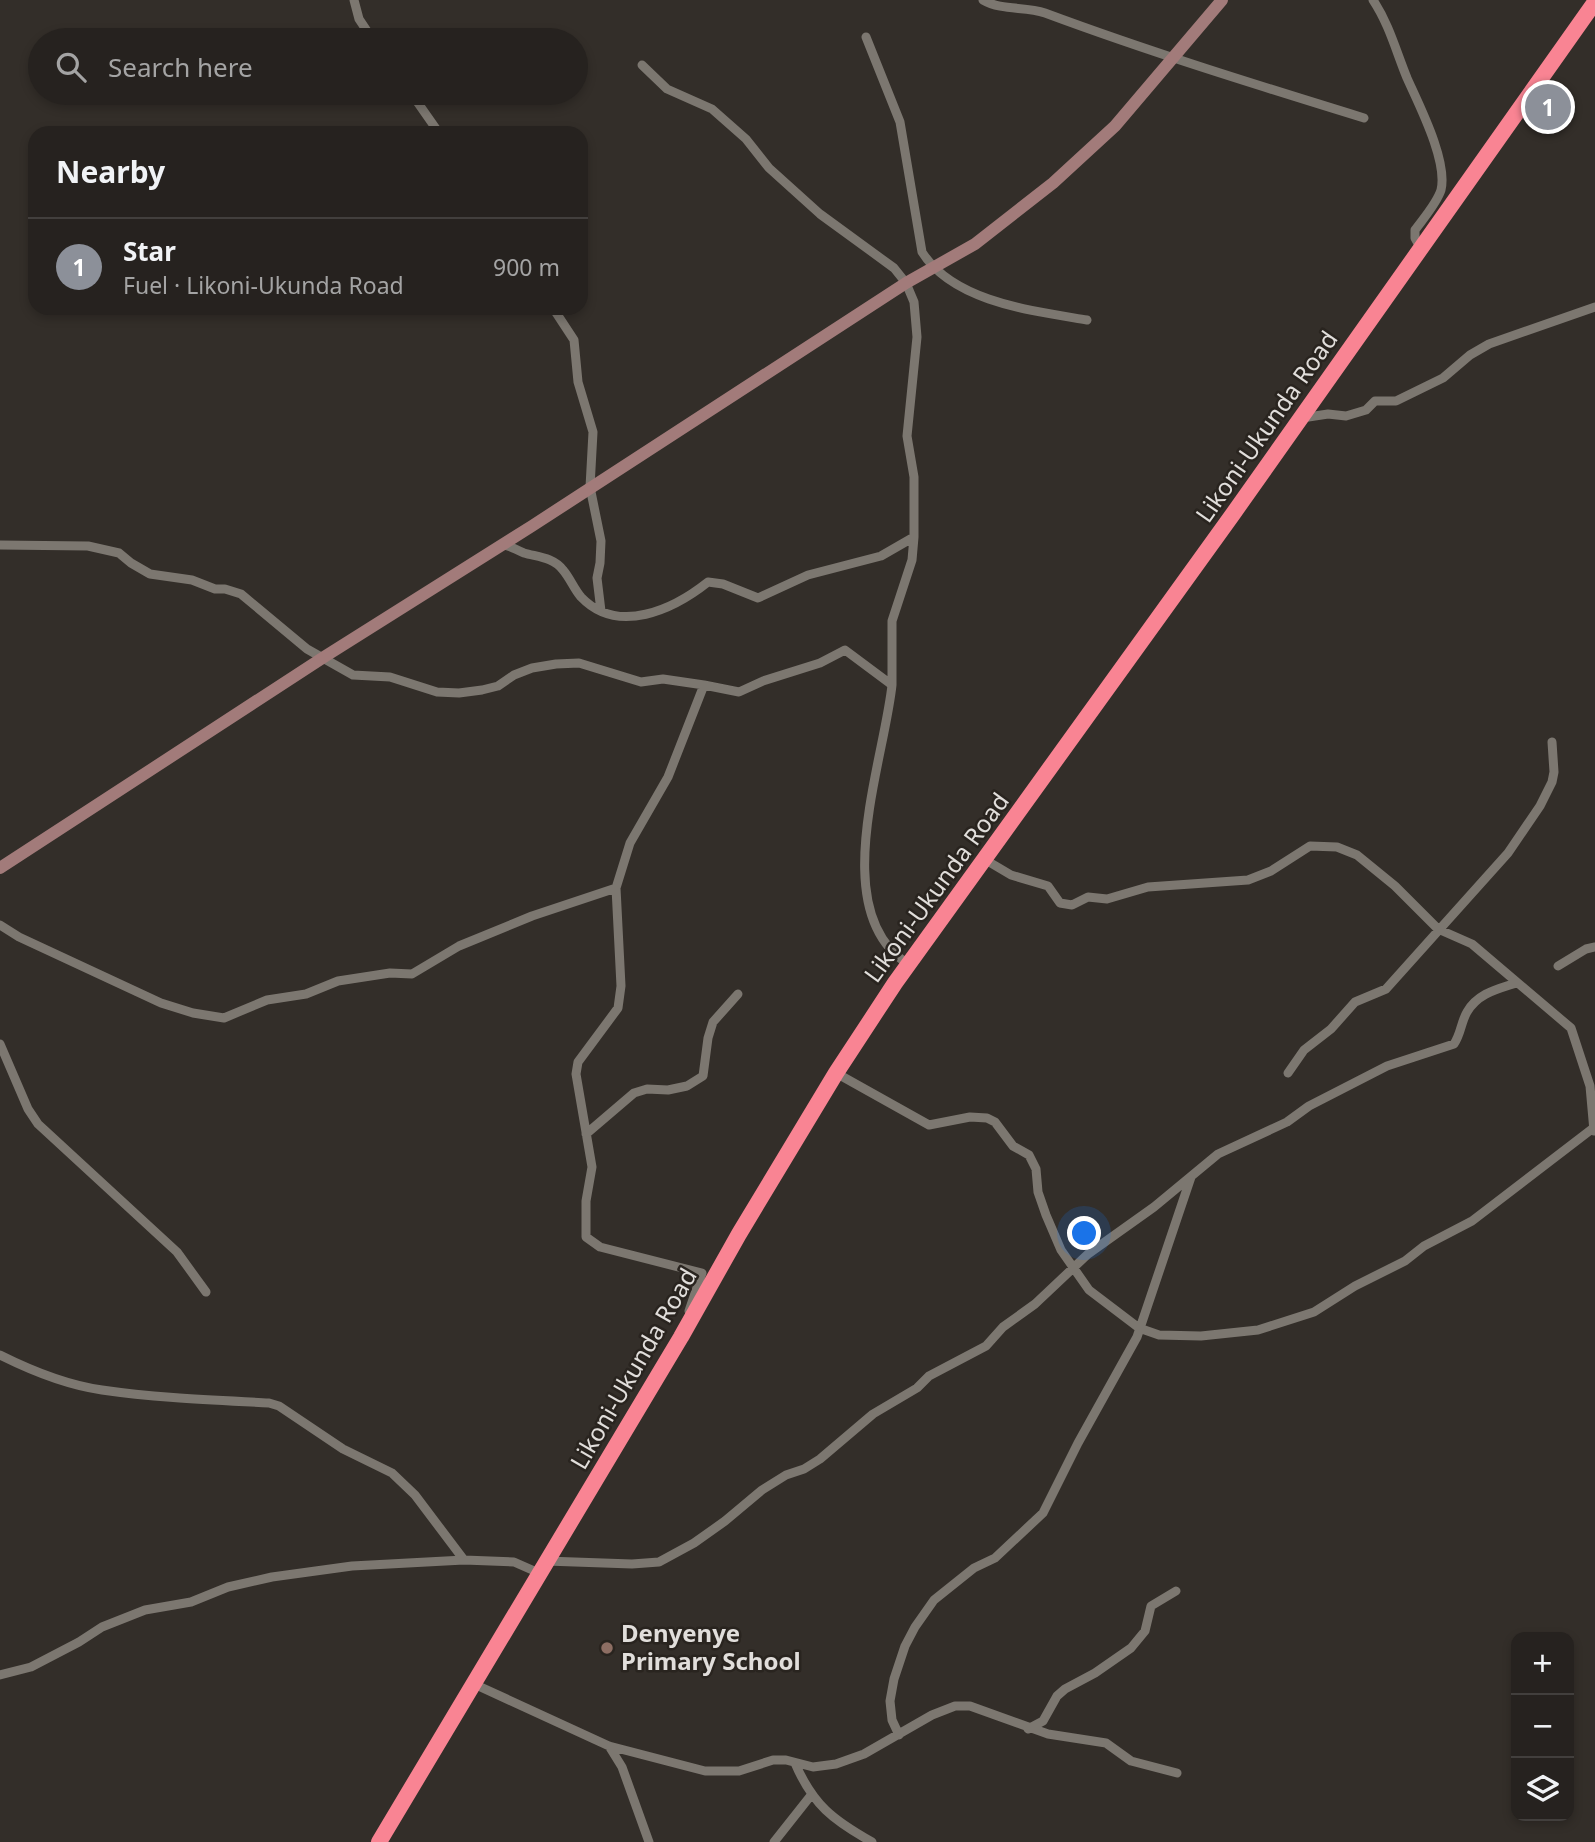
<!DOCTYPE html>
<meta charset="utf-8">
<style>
body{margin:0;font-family:"Noto Sans",sans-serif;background:#322f2c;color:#f1f3f6}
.controls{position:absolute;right:21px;bottom:21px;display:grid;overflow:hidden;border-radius:14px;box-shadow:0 4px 10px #0003}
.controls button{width:63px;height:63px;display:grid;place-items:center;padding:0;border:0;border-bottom:2px solid #423f3d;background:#26221f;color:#f1f3f6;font:35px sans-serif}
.you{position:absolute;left:1085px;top:1234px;width:24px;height:24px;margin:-18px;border:5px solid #fff;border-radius:50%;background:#1a73e8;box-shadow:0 0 0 10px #1a73e833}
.badge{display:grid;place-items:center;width:46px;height:46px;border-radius:50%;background:#8c9099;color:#fff;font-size:23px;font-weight:700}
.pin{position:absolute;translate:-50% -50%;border:4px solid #fff;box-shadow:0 2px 7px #0006}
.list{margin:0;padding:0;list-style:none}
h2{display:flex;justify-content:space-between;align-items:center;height:91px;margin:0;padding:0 28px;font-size:30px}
h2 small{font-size:23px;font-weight:400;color:#a4a4a4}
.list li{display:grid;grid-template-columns:46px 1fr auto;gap:21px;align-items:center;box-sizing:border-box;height:98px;padding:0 28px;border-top:2px solid #423f3d}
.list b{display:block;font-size:26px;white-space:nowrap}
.list p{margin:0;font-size:23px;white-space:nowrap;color:#a4a4a4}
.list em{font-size:23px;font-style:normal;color:#a4a4a4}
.icon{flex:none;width:38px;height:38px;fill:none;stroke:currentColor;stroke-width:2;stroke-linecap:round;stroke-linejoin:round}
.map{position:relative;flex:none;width:1595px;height:1842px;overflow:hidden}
.search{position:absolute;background:#26221f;box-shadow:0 4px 10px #0003;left:28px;top:28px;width:560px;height:77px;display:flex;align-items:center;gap:18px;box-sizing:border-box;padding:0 24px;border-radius:38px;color:#a4a4a4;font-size:26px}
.panel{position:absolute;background:#26221f;box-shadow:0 4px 10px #0003;left:28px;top:126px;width:560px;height:189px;border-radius:21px}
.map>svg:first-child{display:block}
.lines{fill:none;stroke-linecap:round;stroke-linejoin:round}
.street{stroke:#7c7770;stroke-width:9}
.secondary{stroke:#a27b7a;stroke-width:12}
.highway{stroke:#f98493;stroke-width:16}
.education-dot{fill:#8d6e63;stroke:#29241f;stroke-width:2.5}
.labels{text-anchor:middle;stroke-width:5;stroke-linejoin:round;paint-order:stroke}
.street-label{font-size:24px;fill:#e1dedb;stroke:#29241f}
.poi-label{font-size:24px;font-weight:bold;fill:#e1dedb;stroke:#29241f;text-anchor:start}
</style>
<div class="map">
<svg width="1595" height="1842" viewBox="0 0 1595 1842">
<rect width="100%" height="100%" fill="#332e29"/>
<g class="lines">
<path class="street" d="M354,0L359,19L373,40
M983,0C1002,11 1025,6 1045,13C1150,52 1257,85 1364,118
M1373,0C1389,24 1396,51 1407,78C1419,105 1448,161 1441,190C1437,203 1423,219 1415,230V238L1421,249
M866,37L900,122L922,252C953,302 1033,311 1087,320
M642,65L667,89L712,109L746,139L769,168L820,214L894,268L906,283L914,302L917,337L907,436L914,477V537L912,560L892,621V685
M411,93L439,133
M553,308L574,340L578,382L593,432L590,487L601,541L600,563L597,578L601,611
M1302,418L1328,414L1346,416L1366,410L1375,401H1396L1443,378L1470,355L1489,344L1595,307
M0,545L88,546L119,553L131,563L150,574L192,580L215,589H225L241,594L307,649L353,675L390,677L437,692L459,693L482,690L498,686L514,675L532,668L556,664L579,663L641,682L663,679L704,685
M504,545C511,546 516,550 524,553C537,557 553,557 563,570C570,578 574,589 581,597C618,636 674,609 708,582L723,584L758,598L808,575L881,556L914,537
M984,859L1011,875L1048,886L1060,903L1072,905L1088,897L1107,899L1148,887L1248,880L1271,871L1310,846L1337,847L1357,855L1395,886L1438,929L1472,944L1571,1028L1590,1086L1594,1131
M616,888L621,986L618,1008L578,1062L576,1074L592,1167L586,1201V1237L600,1247L702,1273L689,1311
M0,925L19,937L161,1003L193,1013L224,1018L267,1000L306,994L338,981L390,973L412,974L459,946L532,916L616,888L630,843L668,777L704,685L739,692L763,681L820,663L845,650L892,685C884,762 826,912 908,964
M1558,966L1586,949L1595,947
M0,1044L28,1109L38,1124L177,1252L206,1292
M836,1073L929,1125L970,1117L987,1118L995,1122L1013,1146L1029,1155L1036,1169L1038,1192L1046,1215L1061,1250L1089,1290L1139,1328L1159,1335L1201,1336L1258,1330L1314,1312L1355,1286L1405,1261L1424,1246L1472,1221L1592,1129
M1288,1073L1304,1050L1331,1029L1355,1002L1386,989L1508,853L1540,806L1552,782L1554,772L1552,742
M586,1134L634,1093L647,1089L668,1090L687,1086L703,1076L708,1038L713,1022L738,994
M0,1355C32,1371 67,1385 102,1390C157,1398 213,1400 269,1403L279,1406L343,1449L392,1473L415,1495L464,1560
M546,1561L632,1564L659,1562L694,1543L725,1521L762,1490L786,1475L804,1469L820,1459L873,1414L917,1388L929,1376L986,1346L1003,1327L1035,1304L1088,1254L1154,1207L1218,1154L1287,1122L1309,1106L1387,1066L1454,1044C1461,1034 1461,1022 1467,1012C1478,993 1498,989 1516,983
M0,1675L31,1667L79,1642L102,1627L145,1610L191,1602L228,1587L272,1577L352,1566L464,1560L514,1562L539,1573
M474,1684L609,1746L705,1771H739L773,1760H786L813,1767L836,1764L864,1754L932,1715L955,1706H970L1048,1734L1106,1743L1131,1761L1177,1773
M1028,1729L1043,1721L1057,1696L1065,1689L1095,1673L1131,1648L1145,1631L1151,1606L1176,1591
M899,1735L892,1720L890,1701L894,1679L905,1646L915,1627L934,1600L974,1568L995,1558L1043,1513L1078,1443L1137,1337L1191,1177
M609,1746L622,1767L649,1842
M795,1763C813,1805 833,1820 872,1842
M774,1842L812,1794"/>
<path class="secondary" d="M0,868L324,657L532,526L906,283L975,244L1053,183L1115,126L1222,0"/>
<path class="highway" d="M379,1842L681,1337L739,1234L836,1073L895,983L1233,514L1595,2"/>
</g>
<circle class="education-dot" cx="607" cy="1648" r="7"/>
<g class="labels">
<g class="street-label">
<text transform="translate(1267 427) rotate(-55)" y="8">Likoni-Ukunda Road</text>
<text transform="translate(937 888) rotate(-54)" y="8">Likoni-Ukunda Road</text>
<text transform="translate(634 1369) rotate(-60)" y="8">Likoni-Ukunda Road</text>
</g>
<g class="poi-label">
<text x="621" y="1642">Denyenye<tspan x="621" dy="28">Primary School</tspan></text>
</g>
</g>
</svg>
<div class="controls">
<button>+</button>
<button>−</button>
<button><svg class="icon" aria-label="layers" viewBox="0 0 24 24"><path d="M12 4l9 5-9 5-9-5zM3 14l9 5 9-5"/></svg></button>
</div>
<div class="you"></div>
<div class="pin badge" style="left:1548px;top:107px">1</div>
<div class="search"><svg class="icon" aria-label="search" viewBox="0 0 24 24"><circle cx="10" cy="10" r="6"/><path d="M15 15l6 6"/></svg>Search here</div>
<section class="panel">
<h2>Nearby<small></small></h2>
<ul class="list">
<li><span class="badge">1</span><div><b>Star</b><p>Fuel · Likoni-Ukunda Road</p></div><em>900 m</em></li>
</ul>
</section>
</div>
